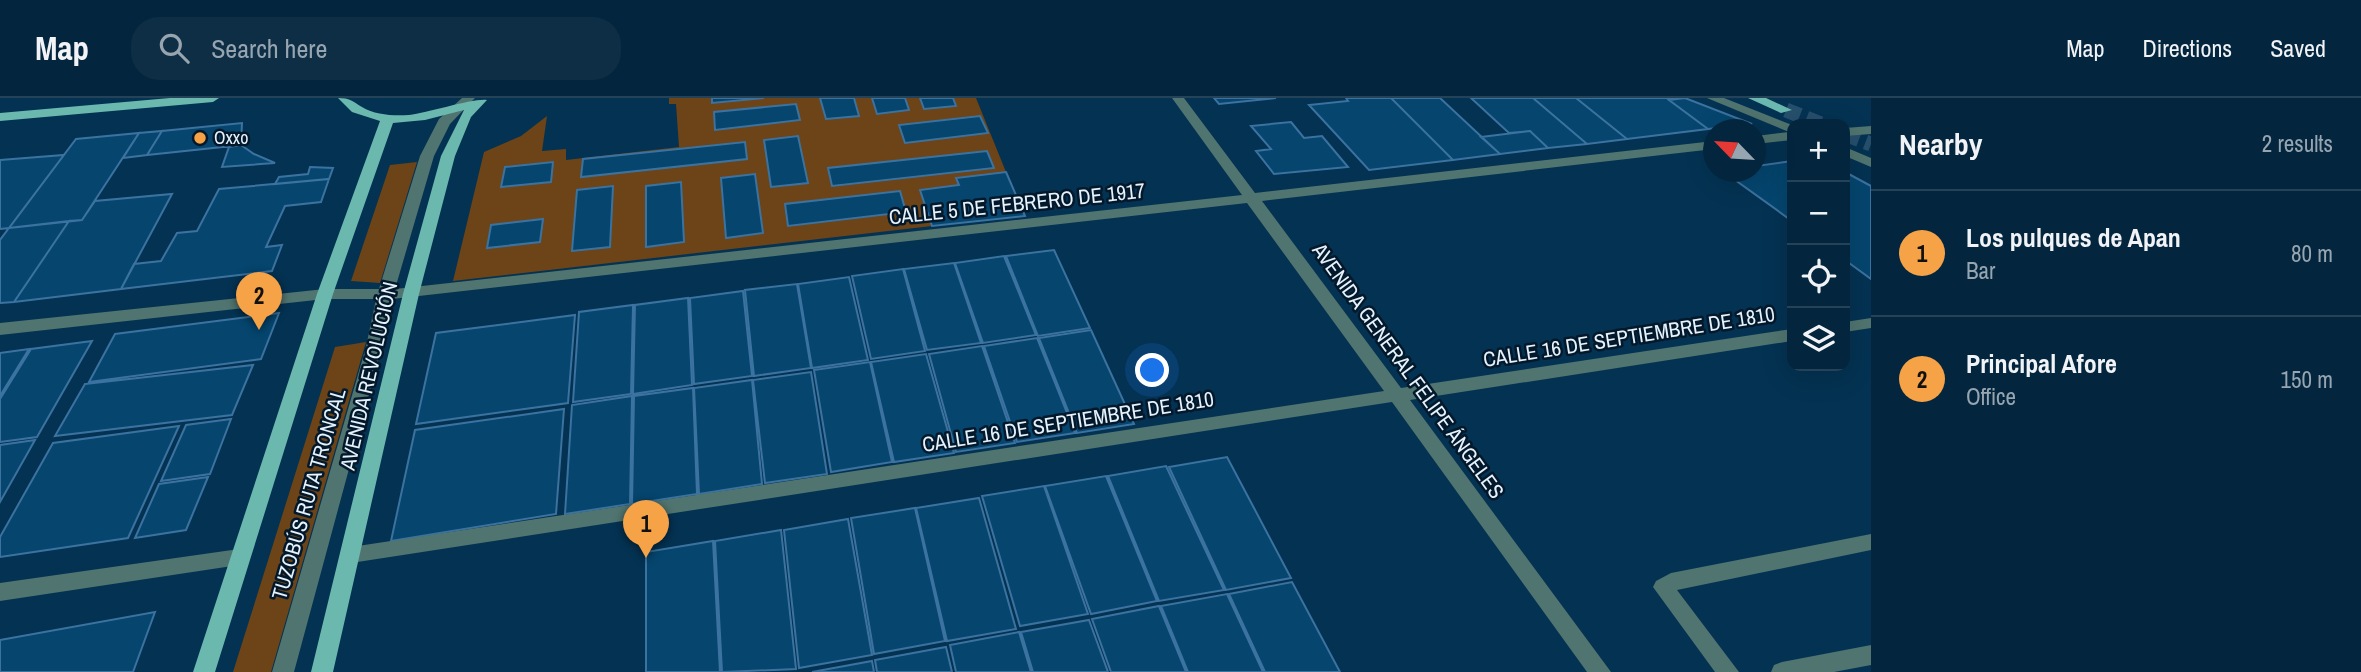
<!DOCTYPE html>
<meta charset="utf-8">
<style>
body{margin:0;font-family:"Archivo Narrow",sans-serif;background:#0d2e45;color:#f1f3f6}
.controls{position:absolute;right:21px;top:21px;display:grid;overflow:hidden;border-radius:14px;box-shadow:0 7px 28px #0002}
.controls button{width:63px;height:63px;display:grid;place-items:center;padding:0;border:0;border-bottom:2px solid #244358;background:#03263e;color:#f1f3f6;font:35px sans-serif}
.compass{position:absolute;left:1703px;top:21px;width:63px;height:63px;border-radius:50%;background:#03263e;box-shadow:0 7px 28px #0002;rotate:295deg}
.you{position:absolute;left:1153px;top:273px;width:24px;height:24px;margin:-18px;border:5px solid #fff;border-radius:50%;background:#1a73e8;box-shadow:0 0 0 10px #1a73e833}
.badge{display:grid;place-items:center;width:46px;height:46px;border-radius:50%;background:#f6a246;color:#111;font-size:23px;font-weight:700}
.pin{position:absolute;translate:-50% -58px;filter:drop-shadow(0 2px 4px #0008)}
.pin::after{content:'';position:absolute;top:37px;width:24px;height:21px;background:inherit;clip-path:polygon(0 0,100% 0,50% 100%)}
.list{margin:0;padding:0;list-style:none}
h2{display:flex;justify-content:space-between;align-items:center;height:91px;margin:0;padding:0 28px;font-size:30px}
h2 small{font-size:23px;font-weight:400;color:#97a5b0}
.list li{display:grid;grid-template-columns:46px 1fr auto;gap:21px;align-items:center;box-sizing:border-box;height:126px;padding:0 28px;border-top:2px solid #244358}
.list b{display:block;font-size:26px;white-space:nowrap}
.list p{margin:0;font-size:23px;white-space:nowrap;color:#97a5b0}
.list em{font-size:23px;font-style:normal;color:#97a5b0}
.icon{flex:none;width:38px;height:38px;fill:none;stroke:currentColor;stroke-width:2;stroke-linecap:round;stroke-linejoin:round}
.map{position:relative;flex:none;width:1871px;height:574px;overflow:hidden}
header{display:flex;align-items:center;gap:42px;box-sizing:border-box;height:98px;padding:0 35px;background:#03263e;border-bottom:2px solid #244358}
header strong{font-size:33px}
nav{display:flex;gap:38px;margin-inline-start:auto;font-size:24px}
.search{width:490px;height:63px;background:#0d2e45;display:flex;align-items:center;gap:18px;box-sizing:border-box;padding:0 24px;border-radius:28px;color:#97a5b0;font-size:26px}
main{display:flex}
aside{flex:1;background:#03263e}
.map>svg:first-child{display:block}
.green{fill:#6c4417}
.building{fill:#05456e;stroke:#3b729f;stroke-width:2}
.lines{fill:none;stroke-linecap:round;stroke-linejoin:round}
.major-tunnel{stroke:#264f6c;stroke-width:15;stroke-dasharray:15 7;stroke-linecap:butt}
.minor{fill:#50746f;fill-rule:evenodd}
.major{fill:#6bb8ae;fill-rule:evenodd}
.poi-dot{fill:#f6a246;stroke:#03192b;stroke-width:2.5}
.labels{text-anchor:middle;stroke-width:5;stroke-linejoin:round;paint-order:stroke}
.far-poi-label{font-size:18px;fill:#e6f2fc;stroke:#03192b;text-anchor:start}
.street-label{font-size:21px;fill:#e6f2fc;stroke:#03192b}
</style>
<header>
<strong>Map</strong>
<div class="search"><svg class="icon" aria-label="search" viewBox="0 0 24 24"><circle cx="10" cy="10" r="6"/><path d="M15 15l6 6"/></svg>Search here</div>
<nav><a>Map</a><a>Directions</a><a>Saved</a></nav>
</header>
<main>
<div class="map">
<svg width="1871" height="574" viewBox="0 0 1871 574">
<rect width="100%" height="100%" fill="#043252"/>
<path class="green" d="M669,0H976L1006,74L957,80L959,87L920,92L932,128L453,183L484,54L521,38L547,18L542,53L566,51V62L679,49L676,6H669Z
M417,64L380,185L351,183L390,67Z
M366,244L271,574H233L335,249Z"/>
<path class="building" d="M712,0H764L712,5Z
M820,0H854L859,18L826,21Z
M872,0H905L909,12L877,16Z
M920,0H953L956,8L924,11Z
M1214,0H1276L1219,6Z
M1346,0H1391L1453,62L1369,72L1309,7L1348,3Z
M1391,0H1440L1500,56L1453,62Z
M1471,0H1533L1587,46L1548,50L1530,33L1509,35Z
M1533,0H1576L1627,41L1587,46Z
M1576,0H1680L1669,2L1708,31L1627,41Z
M1685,0L1752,26L1708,31L1669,2Z
M796,6L800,22L715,32L714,14Z
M980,18L988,35L905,45L899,27Z
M1291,24L1304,40L1322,38L1348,69L1274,76L1256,53L1271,51L1251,28Z
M242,25L241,47L147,57L162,33Z
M162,33L147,57L123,60L139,35Z
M1530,33L1548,50L1500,56L1481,39Z
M139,35L82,122L9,130L76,41Z
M798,38L808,85L771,89L764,42Z
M745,44L747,61L581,79L583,61Z
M241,47L254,56L275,65L222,69L229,49Z
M987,53L994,70L832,88L828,70Z
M64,57L9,130L0,131V62Z
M1792,63V123L1724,74H1756V68Z
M553,64L551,84L501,89L505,69Z
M310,69L333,70L329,81L275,86L279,79L308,76Z
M1006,74L1025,118L932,128L920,92L959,87L956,80Z
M1845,74L1871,88V181L1845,162Z
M755,76L763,135L726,140L721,80Z
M329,81L321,104L285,108L266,149L282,147L272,173L121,191L134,166L161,163L177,135L197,133L219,91Z
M681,84L684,144L646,149V88Z
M613,88L610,149L572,153L577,92Z
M900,93L906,114L788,128L785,106Z
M172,96L121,191L14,204L69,123L82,122L95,103Z
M543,121L540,144L487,150L491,127Z
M69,123L14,204L0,205V142L9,130Z
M1054,152L1090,230L1038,238L1006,158Z
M1004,158L1036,237L983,245L955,165Z
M954,165L981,245L927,252L904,171Z
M903,171L925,253L871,261L852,178Z
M849,179L868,262L812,270L798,186Z
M797,186L811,270L754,278L745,192Z
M743,193L752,278L694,286L690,200Z
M688,200L692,287L633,296L635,207Z
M633,207L631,296L573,304L579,214Z
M279,215L261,261L89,284L115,236Z
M575,217L568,305L416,326L436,235Z
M1091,232L1134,326L1077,335L1039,240Z
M1037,240L1075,335L1017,344L984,248Z
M92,243L37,339L0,344V301L31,251Z
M982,248L1015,345L956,354L929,256Z
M29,251L0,298V255Z
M926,256L954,355L894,364L871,264Z
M870,264L892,364L831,374L814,272Z
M253,267L232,317L55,338L85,286Z
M811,274L827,376L765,385L753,282Z
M752,282L762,386L699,396L694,290Z
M693,290L697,396L632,406L634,298Z
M632,298L630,406L565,416L572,307Z
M564,311L556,416L391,443L415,332Z
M231,321L210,376L161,383L186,327Z
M179,328L128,440L0,459V439L53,345Z
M35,342L0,404V347Z
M1227,359L1291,480L1226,492L1169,369Z
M1166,368L1224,492L1159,503L1108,378Z
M1106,378L1157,503L1091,516L1045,388Z
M208,379L186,432L135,440L159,386Z
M1044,388L1088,516L1020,528L982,398Z
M979,400L1016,531L947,543L916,410Z
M915,410L945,543L874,556L851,420Z
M848,421L872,557L799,570L784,432Z
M781,432L796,571L722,574L715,443Z
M713,443L720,574H646V454Z
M1292,484L1340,574H1265L1229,496Z
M1227,496L1263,574H1188L1161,508Z
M1159,508L1186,574H1111L1092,521Z
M155,514L133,574H0V542Z
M1089,522L1108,574H1033L1021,534Z
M1019,534L1031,574H956L950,547Z
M946,549L952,574H877L875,562Z
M872,563L874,574H812Z"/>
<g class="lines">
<path class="major-tunnel" d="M1786,12L1821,26
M1845,36L1871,46"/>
<path class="minor" d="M462,0H475L450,26L434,58L395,191L1242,97L1172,0H1184L1255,95L1714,43V51L1262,103L1401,290L1792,231V243L1410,302L1611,574H1587L1392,304L351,465L344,463L341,457L344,451L351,449L1384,293L1247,105L392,201L382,249L294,574H272L366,249L376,201H325L0,237V225L325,191H379L420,58L439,21Z
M1707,0H1724L1792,27V42L1756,46V38L1789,34Z
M1871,28V36L1845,38V30Z
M1845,49L1871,60V69L1845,58Z
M1871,220V230L1845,234V224Z
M1871,436V452L1677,492L1739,574H1715L1653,489L1656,483L1671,475Z
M239,451L246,453L249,459L246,465L239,467L0,503V485Z
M1871,547V567L1834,574H1771L1774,567L1782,564Z"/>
<path class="major" d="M170,0H219L213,4L0,23V15Z
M338,0C350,0 352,3 362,9C375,17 393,18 409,17C428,15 473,0 487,2L471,19L455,58L419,196L333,574H311L403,196L441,58L464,12L425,22L393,25L333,196L215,574H193L317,196L380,23L352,14Z
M1748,0H1766L1792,12L1781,15Z"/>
</g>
<circle class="poi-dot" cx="200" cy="40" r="7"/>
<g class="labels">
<g class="far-poi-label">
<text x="214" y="46">Oxxo</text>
</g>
<g class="street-label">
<text transform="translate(1017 106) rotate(-6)" y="7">CALLE 5 DE FEBRERO DE 1917</text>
<text transform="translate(1629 239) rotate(-9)" y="7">CALLE 16 DE SEPTIEMBRE DE 1810</text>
<text transform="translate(1408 273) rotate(54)" y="7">AVENIDA GENERAL FELIPE ÁNGELES</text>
<text transform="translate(369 278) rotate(-77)" y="7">AVENIDA REVOLUCIÓN</text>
<text transform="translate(1068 324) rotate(-9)" y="7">CALLE 16 DE SEPTIEMBRE DE 1810</text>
<text transform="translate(309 396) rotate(-74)" y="7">TUZOBÚS RUTA TRONCAL</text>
</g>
</g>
</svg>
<div class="controls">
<button>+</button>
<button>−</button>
<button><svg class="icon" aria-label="locate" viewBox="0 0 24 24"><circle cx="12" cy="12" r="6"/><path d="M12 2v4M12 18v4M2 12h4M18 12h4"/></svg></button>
<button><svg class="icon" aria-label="layers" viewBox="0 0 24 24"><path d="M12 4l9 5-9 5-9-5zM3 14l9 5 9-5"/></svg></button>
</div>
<svg class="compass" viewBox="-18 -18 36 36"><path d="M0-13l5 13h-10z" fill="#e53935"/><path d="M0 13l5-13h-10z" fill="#97a5b0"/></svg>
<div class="you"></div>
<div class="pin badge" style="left:646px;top:460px">1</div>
<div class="pin badge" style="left:259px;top:232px">2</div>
</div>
<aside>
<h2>Nearby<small>2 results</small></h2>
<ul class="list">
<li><span class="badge">1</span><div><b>Los pulques de Apan</b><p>Bar</p></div><em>80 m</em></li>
<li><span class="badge">2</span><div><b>Principal Afore</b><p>Office</p></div><em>150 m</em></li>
</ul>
</aside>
</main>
